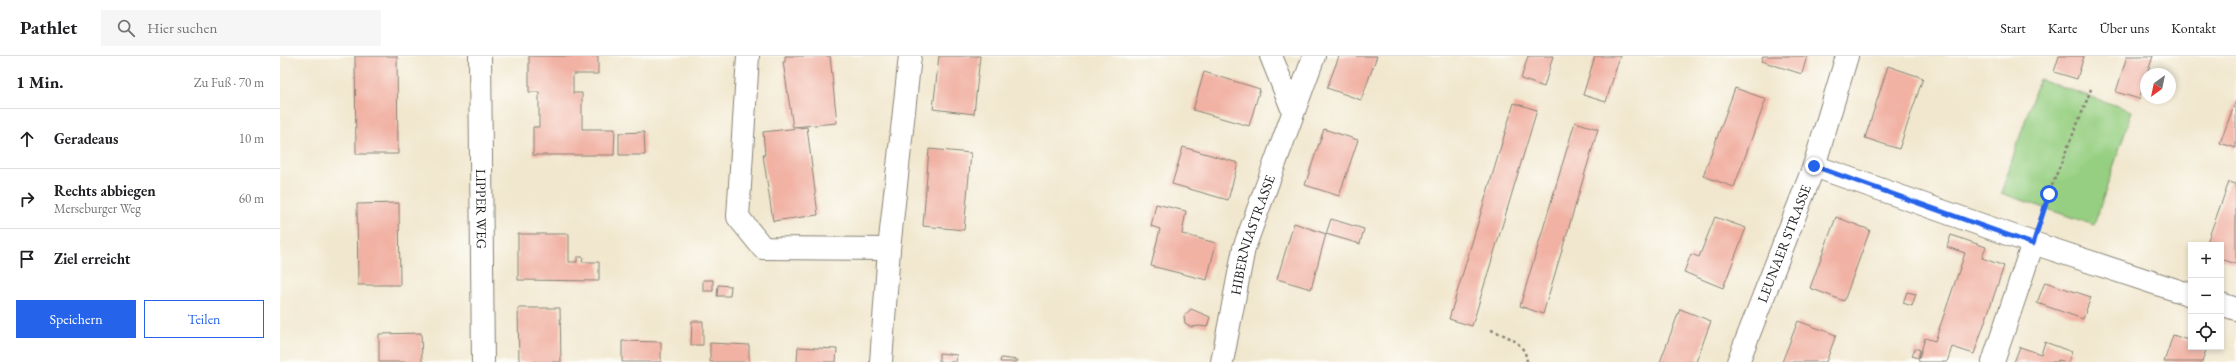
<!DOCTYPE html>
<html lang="de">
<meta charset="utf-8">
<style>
body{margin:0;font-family:"EB Garamond",serif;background:#f6f6f6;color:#202124}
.controls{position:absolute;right:12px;bottom:12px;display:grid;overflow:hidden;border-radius:0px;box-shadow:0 2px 6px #0003}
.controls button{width:36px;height:36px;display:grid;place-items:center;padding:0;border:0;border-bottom:1px solid #e0e0e0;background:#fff;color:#202124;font:20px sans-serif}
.compass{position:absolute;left:1860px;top:12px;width:36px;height:36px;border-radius:50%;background:#fff;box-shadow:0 2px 6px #0003;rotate:213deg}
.stop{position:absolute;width:12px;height:12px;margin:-9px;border:3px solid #2563eb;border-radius:50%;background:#fff}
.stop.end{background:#2563eb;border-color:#fff;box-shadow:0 1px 4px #0008}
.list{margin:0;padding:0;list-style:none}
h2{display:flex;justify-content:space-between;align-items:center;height:52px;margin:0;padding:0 16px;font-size:17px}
h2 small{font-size:13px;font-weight:400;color:#757577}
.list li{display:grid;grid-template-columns:26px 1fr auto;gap:12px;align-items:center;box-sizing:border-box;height:60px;padding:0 16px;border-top:1px solid #e0e0e0}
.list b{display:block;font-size:15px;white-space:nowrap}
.list p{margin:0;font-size:13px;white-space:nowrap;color:#757577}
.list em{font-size:13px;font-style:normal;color:#757577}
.actions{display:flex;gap:8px;padding:12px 16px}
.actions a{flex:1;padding:9px 0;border:1px solid #2563eb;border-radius:0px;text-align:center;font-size:14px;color:#2563eb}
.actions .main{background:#2563eb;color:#fff}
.icon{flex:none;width:22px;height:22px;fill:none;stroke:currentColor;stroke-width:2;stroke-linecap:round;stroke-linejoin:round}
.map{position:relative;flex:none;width:1956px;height:306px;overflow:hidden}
header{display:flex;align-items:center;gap:24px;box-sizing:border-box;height:56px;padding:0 20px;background:#fff;border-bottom:1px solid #e0e0e0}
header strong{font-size:19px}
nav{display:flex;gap:22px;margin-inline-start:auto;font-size:14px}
.search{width:280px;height:36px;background:#f6f6f6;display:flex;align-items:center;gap:10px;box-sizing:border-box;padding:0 14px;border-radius:0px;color:#757577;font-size:15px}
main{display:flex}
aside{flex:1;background:#fff}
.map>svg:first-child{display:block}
.green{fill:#96cf81;stroke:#59764e}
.building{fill:#f1b1a3}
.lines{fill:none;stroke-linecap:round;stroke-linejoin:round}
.minor-casing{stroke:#868275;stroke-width:24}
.tertiary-casing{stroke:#868275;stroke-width:24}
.path{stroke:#868275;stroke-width:2.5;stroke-dasharray:3 3;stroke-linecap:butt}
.minor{stroke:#fff;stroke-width:22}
.tertiary{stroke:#fff;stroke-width:22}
.route{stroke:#2563eb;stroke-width:5}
.labels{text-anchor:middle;stroke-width:3;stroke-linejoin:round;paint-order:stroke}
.street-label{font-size:14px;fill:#1c1c1c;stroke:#fdfcf7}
</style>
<header>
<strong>Pathlet</strong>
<div class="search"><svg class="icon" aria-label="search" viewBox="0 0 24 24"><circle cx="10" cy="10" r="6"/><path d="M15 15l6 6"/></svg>Hier suchen</div>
<nav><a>Start</a><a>Karte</a><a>Über uns</a><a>Kontakt</a></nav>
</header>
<main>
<aside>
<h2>1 Min.<small>Zu Fuß · 70 m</small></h2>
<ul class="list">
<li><svg class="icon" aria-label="ahead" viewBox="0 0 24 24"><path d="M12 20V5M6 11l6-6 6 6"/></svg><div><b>Geradeaus</b></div><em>10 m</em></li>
<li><svg class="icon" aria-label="right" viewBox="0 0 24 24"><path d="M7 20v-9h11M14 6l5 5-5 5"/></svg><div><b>Rechts abbiegen</b><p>Merseburger Weg</p></div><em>60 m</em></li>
<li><svg class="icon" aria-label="arrive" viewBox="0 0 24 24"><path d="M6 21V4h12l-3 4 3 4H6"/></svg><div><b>Ziel erreicht</b></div></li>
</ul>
<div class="actions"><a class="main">Speichern</a><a>Teilen</a></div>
</aside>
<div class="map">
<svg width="1956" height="306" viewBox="0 0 1956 306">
<rect width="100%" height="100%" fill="#fdfcf7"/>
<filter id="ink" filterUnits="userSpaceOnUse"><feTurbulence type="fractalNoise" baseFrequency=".025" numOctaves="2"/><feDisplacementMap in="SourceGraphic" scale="8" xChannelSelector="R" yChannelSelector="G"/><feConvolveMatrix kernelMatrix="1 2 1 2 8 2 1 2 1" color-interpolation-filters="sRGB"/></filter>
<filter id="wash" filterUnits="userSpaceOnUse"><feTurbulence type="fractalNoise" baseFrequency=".012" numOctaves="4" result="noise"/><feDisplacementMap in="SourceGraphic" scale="16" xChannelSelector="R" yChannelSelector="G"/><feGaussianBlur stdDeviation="0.9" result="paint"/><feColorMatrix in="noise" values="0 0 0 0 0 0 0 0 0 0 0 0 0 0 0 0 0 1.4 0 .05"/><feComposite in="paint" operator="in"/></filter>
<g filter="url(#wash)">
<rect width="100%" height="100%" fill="#f1e7ce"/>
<path class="green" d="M1759,23L1852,55L1814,169L1721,137Z"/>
<g id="blocks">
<path class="building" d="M75,0H117L118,98H76Z
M249,0H318V18H293V37H302V73H335L334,99H253V71H259V36H249Z
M505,0H550L557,67L513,71L503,6H505Z
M659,0H700L694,58L653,53Z
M1059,0H1097L1081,44L1047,32Z
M1248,0H1273L1264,31L1241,23Z
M1315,0H1340L1326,46L1303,39Z
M1483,0H1527L1522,18L1481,5Z
M1779,0H1804L1797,23L1774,16Z
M1847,0H1873L1859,43L1836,36Z
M1608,10L1643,22L1619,93L1585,82Z
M924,16L980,33L969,70L913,54Z
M1455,32L1486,43L1454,131L1423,120Z
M1956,44V92L1940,87Z
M1234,47L1257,54L1192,270L1169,263Z
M1295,66L1318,73L1263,258L1240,250Z
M527,71L538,159L493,165L483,99H485L483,76Z
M1044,73L1078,84L1059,140L1025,129Z
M364,76L365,99H339V77Z
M903,91L958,107L948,144L892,128Z
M649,93L691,97L684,174L643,170Z
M1949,126L1956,128V208L1941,203V189H1926Z
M119,147L120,229H78L77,148Z
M876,148L906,155L902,178L936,187L927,224L871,210L880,173L871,170Z
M1435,161L1466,172L1443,232L1404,216L1411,198L1419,201Z
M1556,161L1590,174L1564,245L1530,232Z
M1051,163L1084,173L1080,188L1046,178L1031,233L997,223L1014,167L1046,178Z
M238,178H289V206H297V201H303L302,206H319V225L238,224Z
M1671,179L1706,191L1702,202L1724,210L1694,298L1672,291L1667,306H1642L1638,305L1645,282L1655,285L1685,197L1667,191Z
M423,224H433V235H423Z
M1765,226L1811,241L1803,263L1757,247Z
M438,229L451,230L450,240H437Z
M1627,236L1636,238L1632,250L1623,247Z
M238,252H280L281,306H239Z
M911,253L930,261L927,271L920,270L911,271L905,267L904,260Z
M1400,253L1431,265L1416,306H1380Z
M412,265H423V289H411Z
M1518,265L1556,279L1546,306H1502Z
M141,277L142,306H99V278Z
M1893,279L1911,285V291H1927L1922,306H1884Z
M342,285L381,286V306H342Z
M1765,286L1792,296L1788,306L1778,304V306H1734L1740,291L1761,298Z
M430,287L469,289V306H430Z
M518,291L557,293L556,306H517Z
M1635,292L1640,294L1638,302L1632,300Z
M659,297L677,299L676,306H659Z
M721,302L738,304L737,306H720Z"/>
</g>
</g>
<g filter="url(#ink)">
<use href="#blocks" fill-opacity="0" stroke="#868275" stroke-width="1"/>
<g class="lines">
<defs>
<g id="minor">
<path d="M468,0L458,161L483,192L609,193"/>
<path d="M991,0L1013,55"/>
<path d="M1534,110L1753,187L1911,239"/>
<path d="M1941,248L1956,253"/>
<path d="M601,306L609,193L630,0"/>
<path id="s1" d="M942,306L964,192L1034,0"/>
<path id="s2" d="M1458,306L1534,110L1567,0"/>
<path d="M1713,306L1753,187"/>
</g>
<g id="tertiary">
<path id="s3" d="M200,0L203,306"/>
</g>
</defs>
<use href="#minor" class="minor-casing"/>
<use href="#tertiary" class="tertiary-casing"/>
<path class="path" d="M1760,164C1774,119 1795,77 1811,33
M1211,274C1227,280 1246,287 1247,306"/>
<use href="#minor" class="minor"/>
<use href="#tertiary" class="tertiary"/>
</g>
</g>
<g class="lines" filter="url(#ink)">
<path class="route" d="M1534,110L1753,188L1769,138"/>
</g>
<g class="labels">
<g class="street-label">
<text dy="5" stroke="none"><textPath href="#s3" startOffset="153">LIPPER WEG</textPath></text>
<text dy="5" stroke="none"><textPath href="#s1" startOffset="131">HIBERNIASTRASSE</textPath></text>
<text dy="5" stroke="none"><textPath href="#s2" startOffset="127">LEUNAER STRASSE</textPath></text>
</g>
</g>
</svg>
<div class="controls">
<button>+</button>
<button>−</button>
<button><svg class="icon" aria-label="locate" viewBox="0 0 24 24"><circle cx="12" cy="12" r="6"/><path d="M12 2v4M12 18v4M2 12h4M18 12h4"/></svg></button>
</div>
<svg class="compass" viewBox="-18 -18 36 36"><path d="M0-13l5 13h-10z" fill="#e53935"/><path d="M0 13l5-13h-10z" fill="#757577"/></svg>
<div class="stop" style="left:1769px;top:138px"></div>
<div class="stop end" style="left:1534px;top:110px"></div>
</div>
</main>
